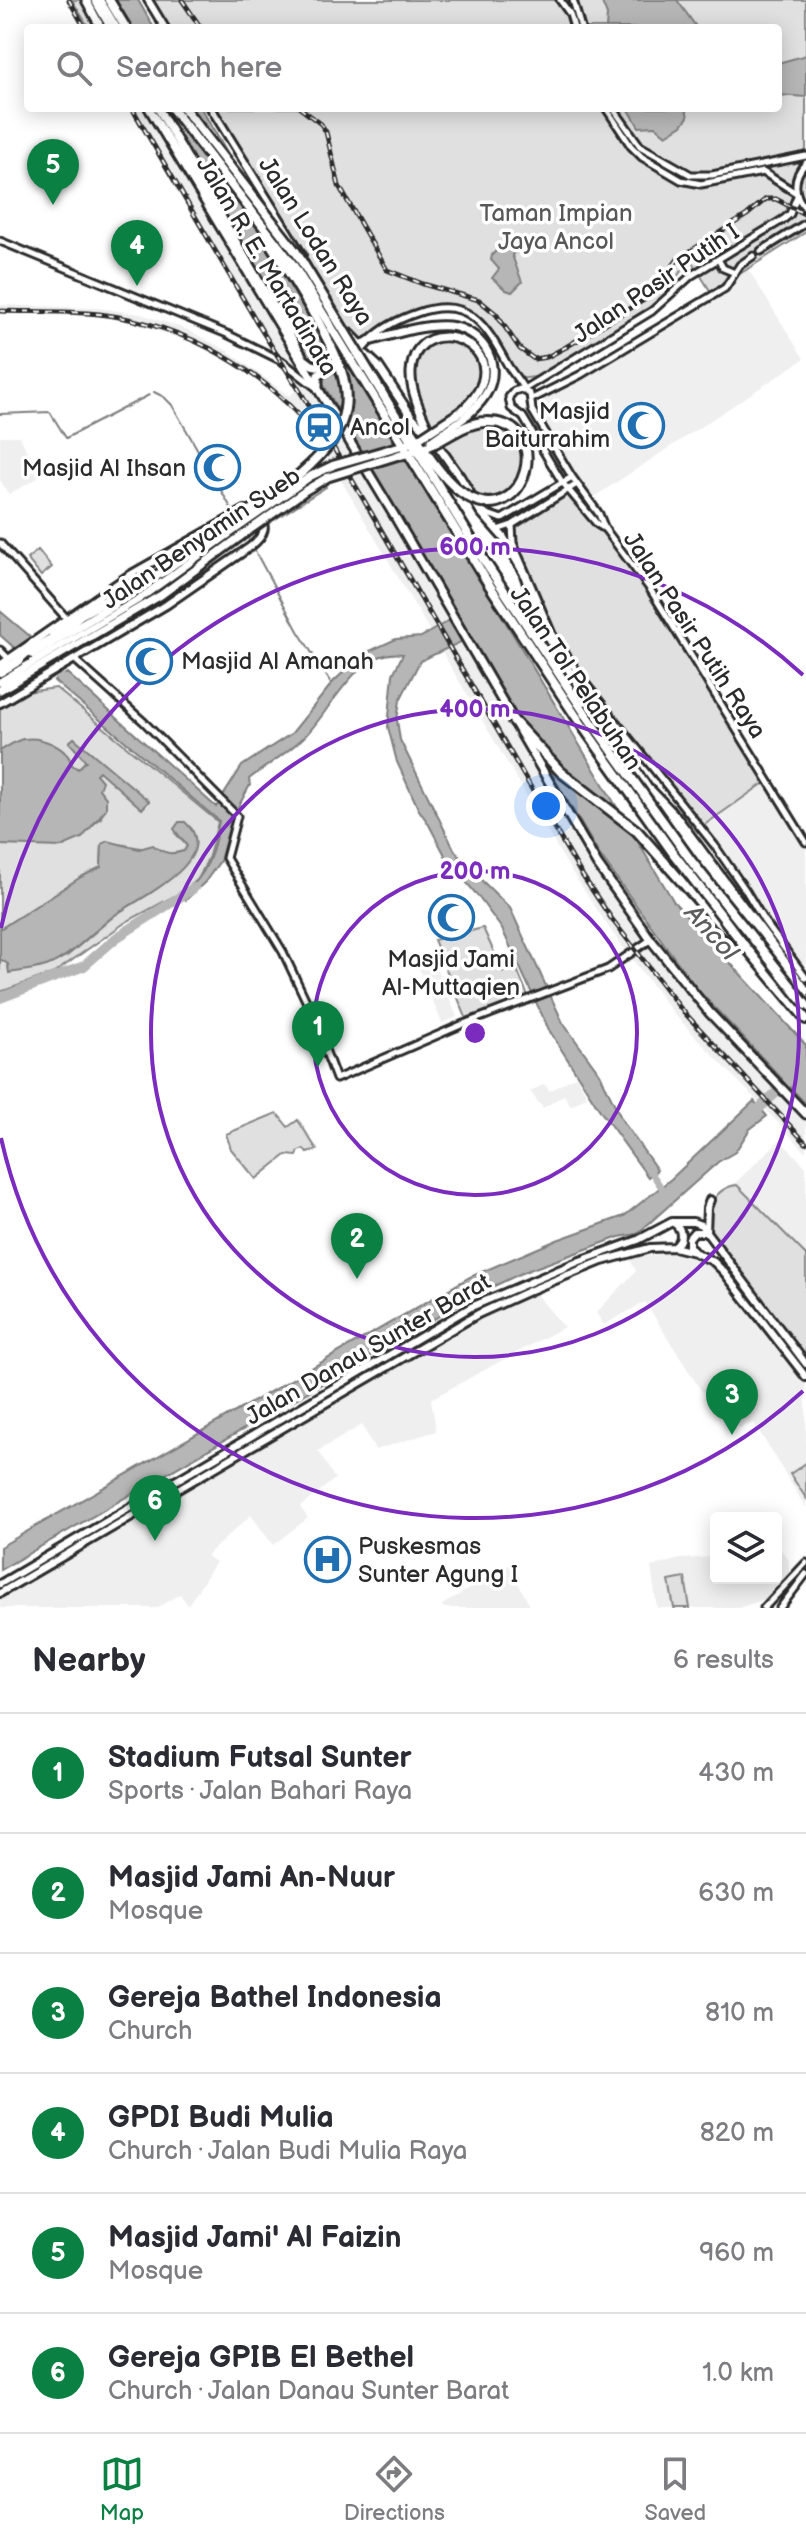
<!DOCTYPE html>
<meta charset="utf-8">
<style>
body{margin:0;font-family:"Balsamiq Sans",sans-serif;background:#f2f2f3;color:#2b2b33}
.controls{position:absolute;right:24px;bottom:24px;display:grid;overflow:hidden;border-radius:8px;box-shadow:0 4px 20px #0003}
.controls button{width:72px;height:72px;display:grid;place-items:center;padding:0;border:0;border-bottom:2px solid #e1e1e2;background:#fff;color:#2b2b33;font:40px sans-serif}
.you{position:absolute;left:546px;top:806px;width:28px;height:28px;margin:-20px;border:6px solid #fff;border-radius:50%;background:#1a73e8;box-shadow:0 0 0 12px #1a73e833}
.badge{display:grid;place-items:center;width:52px;height:52px;border-radius:50%;background:#0b8043;color:#fff;font-size:26px;font-weight:700}
.pin{position:absolute;translate:-50% -66px;filter:drop-shadow(0 2px 4px #0008)}
.pin::after{content:'';position:absolute;top:42px;width:28px;height:24px;background:inherit;clip-path:polygon(0 0,100% 0,50% 100%)}
.list{margin:0;padding:0;list-style:none}
h2{display:flex;justify-content:space-between;align-items:center;height:104px;margin:0;padding:0 32px;font-size:34px}
h2 small{font-size:26px;font-weight:400;color:#7c7c81}
.list li{display:grid;grid-template-columns:52px 1fr auto;gap:24px;align-items:center;box-sizing:border-box;height:120px;padding:0 32px;border-top:2px solid #e1e1e2}
.list b{display:block;font-size:30px;white-space:nowrap}
.list p{margin:0;font-size:26px;white-space:nowrap;color:#7c7c81}
.list em{font-size:26px;font-style:normal;color:#7c7c81}
.icon{flex:none;width:44px;height:44px;fill:none;stroke:currentColor;stroke-width:2;stroke-linecap:round;stroke-linejoin:round}
.map{position:relative;flex:none;width:806px;height:1608px;overflow:hidden}
.search{position:absolute;background:#fff;box-shadow:0 4px 20px #0003;left:24px;right:24px;top:24px;height:88px;display:flex;align-items:center;gap:20px;box-sizing:border-box;padding:0 28px;border-radius:8px;color:#7c7c81;font-size:30px}
.sheet{height:824px;background:#fff}
nav{display:flex;justify-content:space-around;align-items:center;box-sizing:border-box;height:112px;border-top:2px solid #e1e1e2;background:#fff;font-size:22px;color:#7c7c81}
nav a{display:grid;justify-items:center;gap:4px}
nav .on{color:#0b8043}
.map>svg:first-child{display:block}
.built{fill:#efefef}
.green{fill:#e0e0e0;stroke:#868686;stroke-width:2}
.water{fill:#b6b6b6;stroke:#7e7e7e;stroke-width:2}
.lines{fill:none;stroke-linecap:round;stroke-linejoin:round}
.stream{stroke:#7e7e7e;stroke-width:2}
.canal{stroke:#b6b6b6;stroke-width:6}
.river{stroke:#b6b6b6;stroke-width:10}
.tertiary-casing{stroke:#2b2b2b;stroke-width:11}
.secondary-casing{stroke:#2b2b2b;stroke-width:12}
.primary-casing{stroke:#2b2b2b;stroke-width:13}
.trunk-casing{stroke:#2b2b2b;stroke-width:13}
.motorway-casing{stroke:#2b2b2b;stroke-width:14}
.tertiary{stroke:#fff;stroke-width:5}
.secondary{stroke:#fff;stroke-width:6}
.primary{stroke:#fff;stroke-width:7}
.trunk{stroke:#fff;stroke-width:7}
.motorway{stroke:#fff;stroke-width:8}
.rail-casing{stroke:#2b2b2b;stroke-width:5}
.rail{stroke:#fff;stroke-width:2;stroke-dasharray:6;stroke-linecap:butt}
.primary-bridge-casing{stroke:#2b2b2b;stroke-width:13;stroke-linecap:butt}
.motorway-bridge-casing{stroke:#2b2b2b;stroke-width:14;stroke-linecap:butt}
.primary-bridge{stroke:#fff;stroke-width:7}
.motorway-bridge{stroke:#fff;stroke-width:8}
.ring{fill:none;stroke:#7b2cbf;stroke-width:4}
.labels{text-anchor:middle;stroke-width:7;stroke-linejoin:round;paint-order:stroke}
.park-label{font-size:24px;fill:#585858;stroke:#fff}
.street-label{font-size:24px;fill:#2b2b2b;stroke:#fff}
.poi-label{font-size:24px;fill:#2b2b2b;stroke:#fff;text-anchor:start}
.water-label{font-size:26px;font-style:italic;fill:#5c5c5c;stroke:#fff}
.centre{fill:#7b2cbf;stroke:#fff;stroke-width:4}
.ring-label{font-size:24px;text-anchor:middle;font-weight:bold;fill:#7b2cbf;stroke:#fff;stroke-width:7;stroke-linejoin:round;paint-order:stroke}
</style>
<div class="map">
<svg width="806" height="1608" viewBox="0 0 806 1608">
<rect width="100%" height="100%" fill="#fff"/>
<filter id="ink" filterUnits="userSpaceOnUse"><feTurbulence type="fractalNoise" baseFrequency=".0125" numOctaves="2"/><feDisplacementMap in="SourceGraphic" scale="16" xChannelSelector="R" yChannelSelector="G"/><feConvolveMatrix kernelMatrix="1 2 1 2 8 2 1 2 1" color-interpolation-filters="sRGB"/></filter>
<g filter="url(#ink)">
<path class="built" d="M129,108H150L579,835L651,940L734,1039L806,1114V1152L673,1013L611,931L568,866L322,448L293,414L255,377L192,342L130,322L99,316L0,313V305L99,308L141,314L186,329L228,351L289,396L297,390Z
M748,269L804,359L594,497L605,529L569,489L576,485L531,407L532,402Z
M0,436H20L38,478L9,494L0,480Z
M767,781L806,842V978L700,828Z
M432,958L457,1017L442,1023L417,964Z
M576,1076L587,1096L571,1106L564,1095L543,1108L530,1092L544,1084L550,1091Z
M780,1140L806,1167V1255L742,1188L733,1185Z
M674,1253L707,1263L719,1273L806,1382V1508L754,1423L739,1428L717,1390L702,1392L645,1302L604,1325L596,1313L636,1271L629,1258Z
M536,1294L564,1327L431,1399L436,1431L375,1450L362,1425L318,1451L335,1479L300,1507L308,1518L273,1545L251,1515L206,1556L216,1562L188,1605L180,1594L157,1608H0V1597L480,1318Z
M776,1544L789,1560V1574L773,1596L739,1608H657L651,1567L679,1559L716,1557V1578H776Z
M509,1565L531,1608H444L442,1605Z"/>
<path class="green" d="M72,0H86L103,28H89Z
M148,0H806V232L711,292L692,262C675,272 670,293 655,306L535,377L518,379C508,364 500,344 488,330C452,289 400,318 364,343L352,337L211,108H778V28H165Z
M445,339C472,345 494,367 472,394C462,407 446,416 432,426C416,396 400,352 445,339Z
M483,427C509,426 533,450 521,476C513,492 488,504 472,492C465,486 449,454 442,444L470,430Z
M315,473L326,487L274,520L264,507Z
M569,489L605,529L650,589L767,781L700,828L593,693L547,625L513,543L512,525Z
M38,550L52,567L41,576L27,559Z
M56,688L218,822L209,856L198,880L178,894L126,922L54,973L0,992V959L8,964L9,972L67,956L115,915L152,892L194,839L192,829L184,822L175,833L187,846L184,851L174,854L108,842L102,844L101,867L81,877L0,929V845L82,838L88,829L101,818L106,798L99,789L96,774L99,770L142,808L74,738L70,742L86,761L78,769L23,739L0,751V707L26,692Z
M483,928L503,972L516,967L528,996L467,1020L434,940Z
M277,1113L288,1127L298,1120L317,1150L307,1153L304,1149L299,1151L297,1156L286,1155L256,1179L231,1149L226,1134Z
M737,1185L806,1255V1357L709,1228C706,1209 715,1187 737,1185Z
M806,1463V1498L790,1474Z
M685,1578L690,1608H674L669,1581Z"/>
<path class="water" d="M107,0H138L154,28H121Z
M601,0H677L697,28H606L607,15Z
M806,55V97L778,95V63Z
M162,108H201L343,352L674,902L806,1045V1104L697,989L599,854L471,637L420,661L400,700L397,720L400,740L454,849L464,863L510,908L563,1023L600,1074L622,1120L657,1170L648,1177L601,1112L549,1030L502,929L477,895L447,859L428,823L419,810L397,762L388,727L393,674L403,654C355,647 331,713 303,738C286,754 267,765 249,779L250,785L231,820L220,861L205,882L186,900L182,893C208,877 214,849 219,821L54,681L67,673L216,807L242,766L292,733L334,681L363,654L396,639L421,637L458,615Z
M628,108H686L688,117L682,125L666,135L655,126L639,127Z
M509,237L522,246L512,255L522,282L512,292L506,290L492,278L499,269L491,260L492,255Z
M0,611L37,642L19,652L0,635Z
M74,738L149,801L142,809L99,771L96,774L102,781L99,789L106,798V809L82,838L61,847L0,845V751C7,747 16,740 24,739C41,736 68,747 72,765L78,769L86,761L69,742Z
M179,822H185C226,859 137,899 115,915C93,931 75,953 51,964C39,970 23,970 9,973L8,964L0,959V929L81,877L101,867L102,844L108,841L139,849L153,845C164,854 171,855 184,851L187,846L174,829Z
M754,1101L767,1116L750,1129L735,1152L718,1162L637,1234L619,1237L524,1272L479,1293L0,1570V1547L470,1277L557,1240L624,1216L671,1179Z"/>
<g class="lines">
<path class="stream" d="M154,392L164,397L172,405L234,513
M0,414L50,412L66,438L149,395
M247,536L298,631L331,683"/>
<path class="canal" d="M649,1169L665,1193"/>
<path class="river" d="M37,657L70,686
M0,998L84,966L116,938L194,888
M751,1116L795,1075"/>
<defs>
<path id="tertiary" d="M560,0L570,14L574,28
M573,0L581,28
M606,108L631,146L642,157L681,180L701,184L763,172L796,193
M613,108L640,146L691,175H712L806,156
M806,163C792,177 793,195 806,209
M0,241L227,334L282,361L314,386
M761,251L806,223
M718,259L723,268L735,273
M370,340C383,327 399,319 417,313C468,295 486,325 507,364C512,373 519,380 524,389L652,311L692,275L784,219L790,214L797,196
M532,399L580,375L725,288L740,265L753,256
M482,512L502,519L572,477
M512,525L513,543L552,634L585,683L715,846L746,891L764,921L806,978
M605,529L597,524L562,482L523,417L511,408L509,397L514,391L521,389L530,394L532,410L572,477L599,514L605,529L650,589L806,842
M497,530L512,525L577,484
M0,543L67,619
M0,650L9,659
M74,659L144,722L237,816L226,858L283,952L309,1007L336,1079L461,1025L608,969L650,940
M764,1608L806,1563
M780,1608L806,1574"/>
<path id="secondary" d="M148,0L165,28
M211,108L302,255
M350,333L361,344L369,341
M0,665L128,576L245,510L256,511C269,526 265,535 250,547L166,605L0,703
M672,1222C683,1228 684,1240 674,1247
M706,1232L707,1208L710,1200
M694,1252L689,1246V1238L694,1232H706
M0,1584L471,1307L580,1261L638,1240L672,1222H693L701,1225L806,1364
M0,1593L478,1314L531,1290L602,1261L650,1248L674,1247L694,1252L714,1262L724,1272L806,1377"/>
<path id="primary" d="M369,341C394,334 423,324 449,326C480,329 502,361 488,390C483,401 473,410 464,418
M432,437C424,419 410,393 411,372C416,301 533,350 460,412
M0,682L139,599L236,529
M0,690L161,595L241,536"/>
<path id="trunk" d="M86,0L101,28
M95,0L111,28
M149,108L394,515L597,864L651,940L709,1012L806,1114
M158,108L304,359L312,365L326,368
M357,352L366,355L378,366L411,416L434,440L460,477L481,512L503,537L524,573L542,625L559,656L661,808L754,933
M318,386V375L361,350L369,341
M776,962L806,998"/>
<path id="motorway" d="M99,0L116,28
M109,0L126,28
M122,591L137,586
M126,597L230,525
M53,636L80,615L110,598
M33,654L115,604
M15,663L26,653L58,635
M0,672L20,660
M511,718L561,772L637,831L713,917L741,941L806,1019
M651,791L675,816L806,991"/>
</defs>
<use href="#tertiary" class="tertiary-casing"/>
<use href="#secondary" class="secondary-casing"/>
<use href="#primary" class="primary-casing"/>
<use href="#trunk" class="trunk-casing"/>
<use href="#motorway" class="motorway-casing"/>
<use href="#tertiary" class="tertiary"/>
<use href="#secondary" class="secondary"/>
<use href="#primary" class="primary"/>
<use href="#trunk" class="trunk"/>
<use href="#motorway" class="motorway"/>
<defs>
<path id="rail" d="M69,0L85,28
M182,0L201,28
M132,108L262,331L308,404L580,872L611,918L681,1009L806,1143
M300,108L321,124L326,132L339,186L387,270L423,284L479,300L496,314L520,349L534,359L547,357L566,347L652,295L678,259L747,215L766,199H776L806,215
M0,311C33,312 66,311 99,314C185,324 272,373 322,444"/>
</defs>
<use href="#rail" class="rail-casing"/>
<use href="#rail" class="rail"/>
<defs>
<path id="primary-bridge" d="M431,441L464,418
M236,529L311,476L334,465L414,442L460,412
M241,536L306,490L328,477L405,453"/>
<path id="motorway-bridge" d="M172,108L293,265L488,583L577,718L673,853L741,941
M184,108L296,252L485,562L585,713L692,862L806,1005
M400,455C412,452 424,449 435,443C451,435 468,422 486,422C556,420 526,531 467,496C440,480 422,444 404,420
M230,525C263,502 301,479 326,448C364,403 340,362 316,318C302,293 287,269 271,245"/>
</defs>
<use href="#primary-bridge" class="primary-bridge-casing"/>
<use href="#motorway-bridge" class="motorway-bridge-casing"/>
<use href="#primary-bridge" class="primary-bridge"/>
<use href="#motorway-bridge" class="motorway-bridge"/>
</g>
</g>
<g class="ring">
<circle cx="475" cy="1033" r="162"/>
<circle cx="475" cy="1033" r="324"/>
<path d="M803 1391A486 486 0 0 1 1 1138M1 928A486 486 0 0 1 803 675"/>
</g>
<defs>
<symbol id="mosque-ring" viewBox="-11 -11 22 22"><circle r="9.5" fill="#fff" stroke="#1f6fb2" stroke-width="1.5"/><path d="M3.5-4.9A6 6 0 1 0 3.5 4.9A5 5 0 1 1 3.5-4.9Z" fill="#1f6fb2"/></symbol>
<symbol id="station-ring" viewBox="-11 -11 22 22"><circle r="9.5" fill="#fff" stroke="#1f6fb2" stroke-width="1.5"/><path d="M-3-6H3Q5-6 5-4V2Q5 4 3 4L4.5 6H3L1.5 4h-3L-3 6H-4.5L-3 4Q-5 4-5 2V-4Q-5-6-3-6ZM-3.5-4v3h7v-3ZM-3.5 1v1.5H-2V1ZM2 1v1.5H3.5V1Z" fill="#1f6fb2"/></symbol>
<symbol id="hospital-ring" viewBox="-11 -11 22 22"><circle r="9.5" fill="#fff" stroke="#1f6fb2" stroke-width="1.5"/><path d="M-5-5h3v3.5h4V-5h3V5h-3V1.5h-4V5h-3Z" fill="#1f6fb2"/></symbol>
</defs>
<g fill-rule="evenodd">
<use href="#mosque-ring" x="616" y="400" width="51" height="51"/>
<use href="#station-ring" x="294" y="402" width="51" height="51"/>
<use href="#mosque-ring" x="192" y="442" width="51" height="51"/>
<use href="#mosque-ring" x="124" y="636" width="51" height="51"/>
<use href="#mosque-ring" x="426" y="892" width="51" height="51"/>
<use href="#hospital-ring" x="302" y="1534" width="51" height="51"/>
</g>
<g class="labels">
<g class="park-label">
<text x="556" y="221">Taman Impian<tspan x="556" dy="28">Jaya Ancol</tspan></text>
</g>
<g class="street-label">
<text transform="translate(316 241) rotate(58)" y="8">Jalan Lodan Raya</text>
<text transform="translate(267 266) rotate(59)" y="8">Jalan R. E. Martadinata</text>
<text transform="translate(656 283) rotate(-34)" y="8">Jalan Pasir Putih I</text>
<text transform="translate(201 538) rotate(-34)" y="8">Jalan Benyamin Sueb</text>
<text transform="translate(695 635) rotate(57)" y="8">Jalan Pasir Putih Raya</text>
<text transform="translate(576 678) rotate(56)" y="8">Jalan Tol Pelabuhan</text>
<text transform="translate(368 1349) rotate(-30)" y="8">Jalan Danau Sunter Barat</text>
</g>
<g class="poi-label">
<text x="610" y="419" text-anchor="end">Masjid<tspan x="610" dy="28">Baiturrahim</tspan></text>
<text x="350" y="435">Ancol</text>
<text x="186" y="476" text-anchor="end">Masjid Al Ihsan</text>
<text x="181" y="669">Masjid Al Amanah</text>
<text x="451" y="967" text-anchor="middle">Masjid Jami<tspan x="451" dy="28">Al-Muttaqien</tspan></text>
<text x="358" y="1554">Puskesmas<tspan x="358" dy="28">Sunter Agung I</tspan></text>
</g>
<g class="water-label">
<text transform="translate(712 932) rotate(48)" y="9">Ancol</text>
</g>
</g>
<circle cx="475" cy="1033" r="12" class="centre"/>
<g class="ring-label">
<text x="475" y="555">600 m</text>
<text x="475" y="717">400 m</text>
<text x="475" y="879">200 m</text>
</g>
</svg>
<div class="controls">
<button><svg class="icon" aria-label="layers" viewBox="0 0 24 24"><path d="M12 4l9 5-9 5-9-5zM3 14l9 5 9-5"/></svg></button>
</div>
<div class="you"></div>
<div class="pin badge" style="left:318px;top:1067px">1</div>
<div class="pin badge" style="left:357px;top:1279px">2</div>
<div class="pin badge" style="left:732px;top:1435px">3</div>
<div class="pin badge" style="left:137px;top:286px">4</div>
<div class="pin badge" style="left:53px;top:205px">5</div>
<div class="pin badge" style="left:155px;top:1541px">6</div>
<div class="search"><svg class="icon" aria-label="search" viewBox="0 0 24 24"><circle cx="10" cy="10" r="6"/><path d="M15 15l6 6"/></svg>Search here</div>
</div>
<section class="sheet">
<h2>Nearby<small>6 results</small></h2>
<ul class="list">
<li><span class="badge">1</span><div><b>Stadium Futsal Sunter</b><p>Sports · Jalan Bahari Raya</p></div><em>430 m</em></li>
<li><span class="badge">2</span><div><b>Masjid Jami An-Nuur</b><p>Mosque</p></div><em>630 m</em></li>
<li><span class="badge">3</span><div><b>Gereja Bathel Indonesia</b><p>Church</p></div><em>810 m</em></li>
<li><span class="badge">4</span><div><b>GPDI Budi Mulia</b><p>Church · Jalan Budi Mulia Raya</p></div><em>820 m</em></li>
<li><span class="badge">5</span><div><b>Masjid Jami' Al Faizin</b><p>Mosque</p></div><em>960 m</em></li>
<li><span class="badge">6</span><div><b>Gereja GPIB El Bethel</b><p>Church · Jalan Danau Sunter Barat</p></div><em>1.0 km</em></li>
</ul>
</section>
<nav>
<a class="on"><svg class="icon" aria-label="map" viewBox="0 0 24 24"><path d="M3 6l6-2 6 2 6-2v14l-6 2-6-2-6 2zM9 4v14M15 6v14"/></svg>Map</a>
<a><svg class="icon" aria-label="directions" viewBox="0 0 24 24"><path d="M12 3l9 9-9 9-9-9zM9 14v-3h6M13 9l2 2-2 2"/></svg>Directions</a>
<a><svg class="icon" aria-label="saved" viewBox="0 0 24 24"><path d="M7 4h10v16l-5-4-5 4z"/></svg>Saved</a>
</nav>
